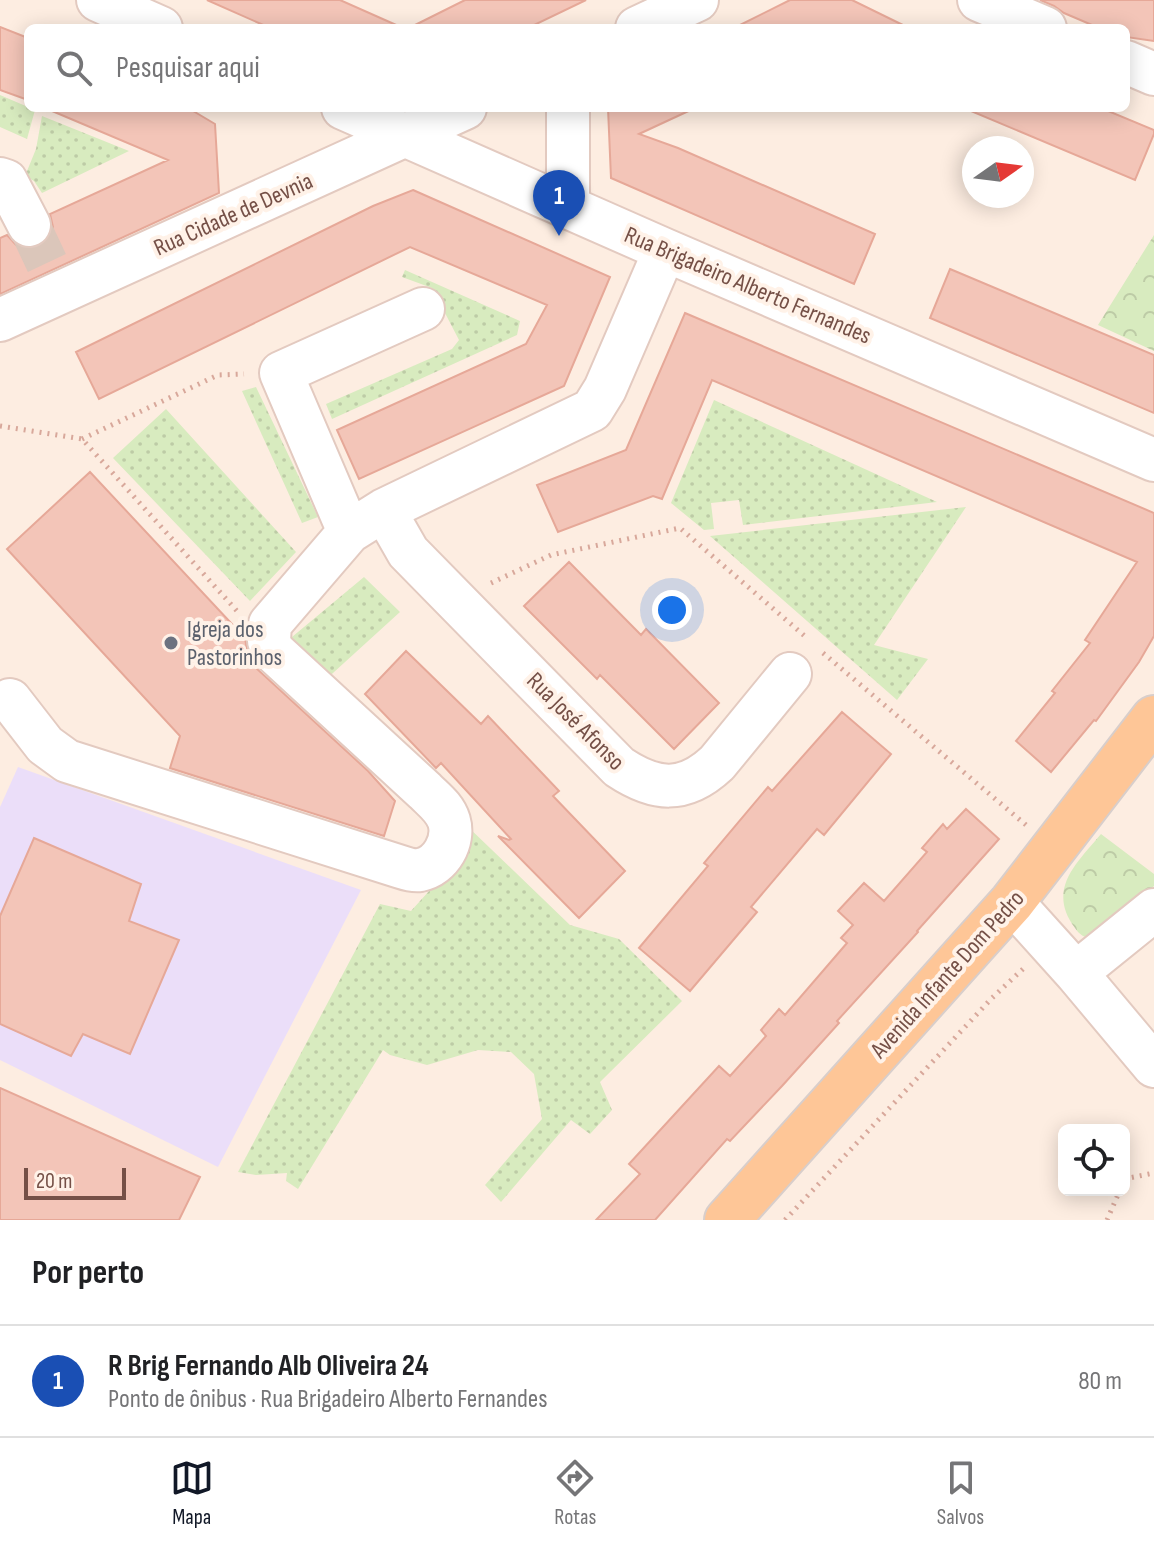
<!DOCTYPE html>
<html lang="pt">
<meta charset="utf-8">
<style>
body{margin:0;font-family:"Sofia Sans Condensed",sans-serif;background:#f6f6f6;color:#202124}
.controls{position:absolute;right:24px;bottom:24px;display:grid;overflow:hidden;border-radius:12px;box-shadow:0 4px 20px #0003}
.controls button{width:72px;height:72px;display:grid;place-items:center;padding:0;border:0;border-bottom:2px solid #e0e0e0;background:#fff;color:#202124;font:40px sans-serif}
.compass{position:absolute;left:962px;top:136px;width:72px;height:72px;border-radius:50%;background:#fff;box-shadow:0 4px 20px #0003;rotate:76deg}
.scale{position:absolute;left:24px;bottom:20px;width:102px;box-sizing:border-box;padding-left:8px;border:4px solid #755047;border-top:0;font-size:22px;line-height:28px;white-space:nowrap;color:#755047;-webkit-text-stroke:6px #fff2e8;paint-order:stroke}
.you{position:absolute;left:672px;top:610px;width:28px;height:28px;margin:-20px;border:6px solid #fff;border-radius:50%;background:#1a73e8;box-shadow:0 0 0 12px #1a73e833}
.badge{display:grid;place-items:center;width:52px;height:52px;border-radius:50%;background:#111827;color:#fff;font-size:26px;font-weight:700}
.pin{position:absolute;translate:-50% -66px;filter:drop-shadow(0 2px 4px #0008)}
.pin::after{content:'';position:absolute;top:42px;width:28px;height:24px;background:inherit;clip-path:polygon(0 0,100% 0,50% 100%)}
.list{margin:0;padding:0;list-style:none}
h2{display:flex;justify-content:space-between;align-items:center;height:104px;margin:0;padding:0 32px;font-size:34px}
h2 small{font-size:26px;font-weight:400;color:#757577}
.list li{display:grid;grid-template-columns:52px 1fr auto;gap:24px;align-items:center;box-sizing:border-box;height:112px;padding:0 32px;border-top:2px solid #e0e0e0}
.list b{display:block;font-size:30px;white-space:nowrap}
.list p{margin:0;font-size:26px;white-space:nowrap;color:#757577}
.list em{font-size:26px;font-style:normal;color:#757577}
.icon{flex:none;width:44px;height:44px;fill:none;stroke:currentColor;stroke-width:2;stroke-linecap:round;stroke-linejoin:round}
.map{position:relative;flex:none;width:1154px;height:1220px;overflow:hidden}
.search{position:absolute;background:#fff;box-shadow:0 4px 20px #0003;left:24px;right:24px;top:24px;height:88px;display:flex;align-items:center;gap:20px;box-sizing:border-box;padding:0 28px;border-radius:12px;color:#757577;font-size:30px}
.sheet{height:216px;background:#fff}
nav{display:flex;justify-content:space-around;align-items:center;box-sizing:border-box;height:112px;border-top:2px solid #e0e0e0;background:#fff;font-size:22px;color:#757577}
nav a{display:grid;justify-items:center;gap:4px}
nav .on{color:#111827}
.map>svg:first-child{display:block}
.education{fill:#ebdef9}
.grass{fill:url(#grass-dots)}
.park{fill:url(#park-crowns)}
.building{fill:#f3c5b8;stroke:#e6a898;stroke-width:2}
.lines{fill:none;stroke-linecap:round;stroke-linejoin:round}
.minor-tunnel{stroke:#dbc6ba;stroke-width:42;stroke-dasharray:42 21;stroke-linecap:butt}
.minor-casing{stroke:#e3cac0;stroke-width:46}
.major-casing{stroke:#d8cecb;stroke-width:48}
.path{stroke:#d8a89b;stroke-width:5;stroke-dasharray:2 6;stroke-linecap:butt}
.minor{stroke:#fff;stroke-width:42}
.major{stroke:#fec697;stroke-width:44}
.worship-dot{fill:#6b7280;stroke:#fff2e8;stroke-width:3}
.labels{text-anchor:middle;stroke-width:8;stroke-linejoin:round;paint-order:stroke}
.street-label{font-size:24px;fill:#755047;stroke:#fff2e8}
.worship-label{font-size:24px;fill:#5b616d;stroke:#fff2e8;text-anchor:start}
</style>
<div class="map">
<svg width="1154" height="1220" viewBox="0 0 1154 1220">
<defs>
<pattern id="grass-dots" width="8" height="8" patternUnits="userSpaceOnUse" patternTransform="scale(2)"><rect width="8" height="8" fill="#d8ebbf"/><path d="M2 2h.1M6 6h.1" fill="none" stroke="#bdcba6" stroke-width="1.8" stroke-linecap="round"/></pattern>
<pattern id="park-crowns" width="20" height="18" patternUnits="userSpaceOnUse" patternTransform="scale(2)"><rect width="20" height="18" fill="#d8ebbf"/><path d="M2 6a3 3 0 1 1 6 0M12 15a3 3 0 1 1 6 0" fill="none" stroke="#bdcba6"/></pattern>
</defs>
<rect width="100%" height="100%" fill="#fdede1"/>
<path class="education" d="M18,767L361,890L218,1167L0,1060V807Z"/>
<path class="grass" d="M0,95L35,110L27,139L0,127Z
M42,116L129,151L42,193L34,181L25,176L36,149Z
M405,270L520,321L517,335L332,419L326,404L452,349L459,340L432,288L402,277Z
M256,387L318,517L302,523L242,391Z
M714,400L937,502L743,525L739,500L711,503L714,529L704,530L671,503Z
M166,409L296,552L250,601L113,458Z
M966,507L874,645L928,659L897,700L710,536Z
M364,577L400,612L322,683L286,642Z
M465,824L570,925L619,939L682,1001L600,1082L612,1110L590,1134L571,1120L501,1202L485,1185L542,1119L534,1074L511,1052L478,1050L427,1065L390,1055L383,1050L298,1189L286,1181L287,1173L256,1175L238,1172L380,904L411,911L448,870Z"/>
<path class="park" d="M1154,235V351L1098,325Z
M1101,834L1154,874V886L1097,937C1087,939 1081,937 1075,928C1046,889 1077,863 1101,834Z"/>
<path class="building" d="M207,0H340L403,28H270Z
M465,0H586L528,28H409Z
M790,0H852L909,28H734Z
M1040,0H1154V41L1126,37V28H1099L1064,13L1054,6Z
M0,27L28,38V100L0,90Z
M45,108H188L215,124L219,193L0,294V238L7,235L16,245L27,249L39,247L50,237L53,227L50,214L168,160Z
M608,108H695L639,134L678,148L875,234L854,284L611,178Z
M964,108H1101L1154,130V134L1135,180Z
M413,190L610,277L564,386L359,479L337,430L526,344L547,305L410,247L99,399L76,352L373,206Z
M950,269L1154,355V413L930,318Z
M685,313L1154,513V636L1139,662L1096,721L1094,720L1051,772L1016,741L1055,693L1052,691L1090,643L1085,640L1137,562L712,380L662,499L653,496L558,532L537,485L626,450Z
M90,472L245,638L247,650L257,669L368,771L395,801L384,836L170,768L180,736L7,549Z
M569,562L641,635L646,629L719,703L674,749L600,675L597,679L524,606Z
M406,651L481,724L488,716L559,791L553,796L625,871L579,918L498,836L509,840L511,839L441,763L436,768L365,694Z
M842,712L891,754L824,835L817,829L751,907L757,912L690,991L639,948L708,866L704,863L768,787L772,791Z
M966,809L999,839L917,931L918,932L837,1021L839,1023L782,1086L730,1141L727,1139L655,1220H596L640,1174L629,1164L719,1066L730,1076L766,1036L761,1030L779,1009L785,1015L847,943L841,938L853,925L838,911L864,883L884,901L927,852L922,848L943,824L947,829Z
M34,838L141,884L129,921L179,940L130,1054L83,1034L71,1056L0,1024V916Z
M0,1088L200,1177L179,1220H0Z"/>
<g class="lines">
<path class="minor-tunnel" d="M29,225L53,276"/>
<defs>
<path id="minor" d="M98,0L161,28
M979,0L1045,28
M637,28L697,0
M1126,62L1154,74
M343,108L665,250L1154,460
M568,108V207
M0,179L6,181L29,225
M0,320L465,108
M384,510L408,552L619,767C655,791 684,794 717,763L790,674
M349,532L281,373L423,309
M10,700L45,745L67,761L401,867C407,869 414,871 420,870C441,866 455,841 449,821C445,808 434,800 425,791L273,651L269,641L270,624L349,532L384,510L592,410L605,389L665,250
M1012,902L1076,973L1154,1066
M1076,973L1154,910"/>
<path id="major" d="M727,1220L1012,902L1154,718"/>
</defs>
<use href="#minor" class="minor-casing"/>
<use href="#major" class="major-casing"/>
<path class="path" d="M0,426L82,439L237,611
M82,439L218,375L244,374
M491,583L551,555L680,528L807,638
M823,653L1026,825
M1124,1179L1154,1173
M785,1220L992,998L1024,968
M1107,1220L1120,1190"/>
<use href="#minor" class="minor"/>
<use href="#major" class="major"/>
</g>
<circle class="worship-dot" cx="171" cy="643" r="8"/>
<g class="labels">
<g class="street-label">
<text transform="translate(233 214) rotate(-24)" y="8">Rua Cidade de Devnia</text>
<text transform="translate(748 285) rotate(23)" y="8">Rua Brigadeiro Alberto Fernandes</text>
<text transform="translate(576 721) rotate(45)" y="8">Rua José Afonso</text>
<text transform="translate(947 974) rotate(-48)" y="8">Avenida Infante Dom Pedro</text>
</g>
<g class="worship-label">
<text x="187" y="637">Igreja dos<tspan x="187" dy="28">Pastorinhos</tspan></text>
</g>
</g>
</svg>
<div class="controls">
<button><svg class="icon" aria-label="locate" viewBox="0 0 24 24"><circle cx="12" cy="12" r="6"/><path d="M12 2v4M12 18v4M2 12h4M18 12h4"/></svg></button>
</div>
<svg class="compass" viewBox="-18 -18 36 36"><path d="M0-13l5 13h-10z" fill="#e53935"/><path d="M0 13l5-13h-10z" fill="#757577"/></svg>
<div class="scale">20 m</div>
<div class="you"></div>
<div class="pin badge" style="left:559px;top:236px;background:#1a4fb4">1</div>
<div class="search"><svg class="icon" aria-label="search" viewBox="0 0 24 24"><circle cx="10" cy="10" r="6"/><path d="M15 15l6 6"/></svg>Pesquisar aqui</div>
</div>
<section class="sheet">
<h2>Por perto<small></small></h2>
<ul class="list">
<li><span class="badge" style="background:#1a4fb4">1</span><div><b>R Brig Fernando Alb Oliveira 24</b><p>Ponto de ônibus · Rua Brigadeiro Alberto Fernandes</p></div><em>80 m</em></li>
</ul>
</section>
<nav>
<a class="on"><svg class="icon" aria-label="map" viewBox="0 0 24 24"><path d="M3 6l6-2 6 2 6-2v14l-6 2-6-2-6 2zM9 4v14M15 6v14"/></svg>Mapa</a>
<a><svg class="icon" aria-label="directions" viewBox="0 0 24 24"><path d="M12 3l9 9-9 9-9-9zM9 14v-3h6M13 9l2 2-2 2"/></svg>Rotas</a>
<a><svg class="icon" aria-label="saved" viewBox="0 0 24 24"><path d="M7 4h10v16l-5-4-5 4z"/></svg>Salvos</a>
</nav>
